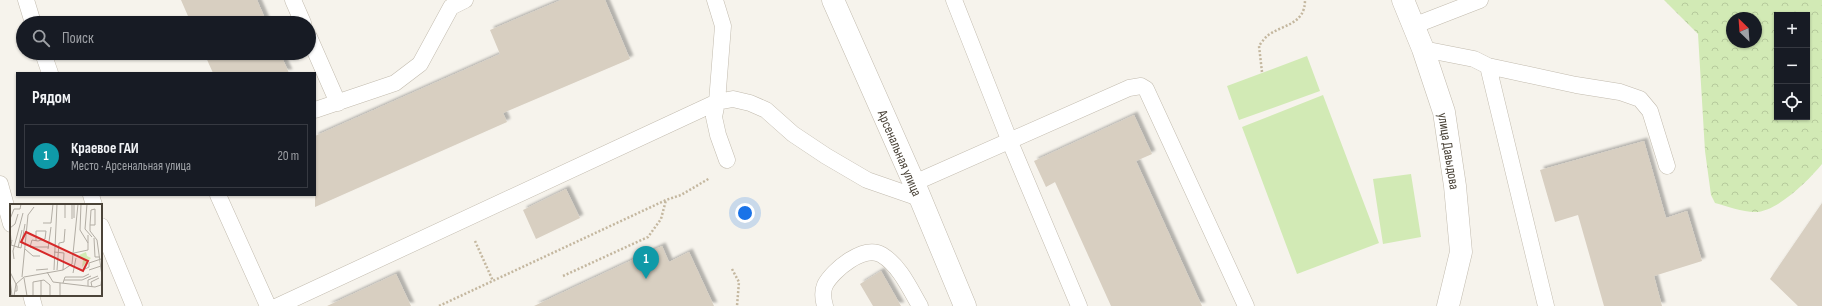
<!DOCTYPE html>
<html lang="ru">
<meta charset="utf-8">
<style>
body{margin:0;font-family:"Sofia Sans Condensed",sans-serif;background:#242831;color:#f1f3f6}
.controls{position:absolute;right:12px;top:12px;display:grid;overflow:hidden;border-radius:0px;box-shadow:0 1px 3px #0004}
.controls button{width:36px;height:36px;display:grid;place-items:center;padding:0;border:0;border-bottom:1px solid #363941;background:#171b24;color:#f1f3f6;font:20px sans-serif}
.compass{position:absolute;left:1726px;top:12px;width:36px;height:36px;border-radius:50%;background:#171b24;box-shadow:0 1px 3px #0004;rotate:335deg}
.you{position:absolute;left:745px;top:213px;width:14px;height:14px;margin:-10px;border:3px solid #fff;border-radius:50%;background:#1a73e8;box-shadow:0 0 0 6px #1a73e833}
.badge{display:grid;place-items:center;width:26px;height:26px;border-radius:50%;background:#0f766e;color:#fff;font-size:13px;font-weight:700}
.pin{position:absolute;translate:-50% -33px;filter:drop-shadow(0 1px 2px #0008)}
.pin::after{content:'';position:absolute;top:21px;width:14px;height:12px;background:inherit;clip-path:polygon(0 0,100% 0,50% 100%)}
.list{margin:0;padding:0;list-style:none}
h2{display:flex;justify-content:space-between;align-items:center;height:52px;margin:0;padding:0 16px;font-size:17px}
h2 small{font-size:13px;font-weight:400;color:#9ea1a6}
.list li{display:grid;grid-template-columns:26px 1fr auto;gap:12px;align-items:center;box-sizing:border-box;height:64px;margin:0 8px 8px;padding:0 8px;border:1px solid #363941;border-radius:0px}
.list b{display:block;font-size:15px;white-space:nowrap}
.list p{margin:0;font-size:13px;white-space:nowrap;color:#9ea1a6}
.list em{font-size:13px;font-style:normal;color:#9ea1a6}
.icon{flex:none;width:22px;height:22px;fill:none;stroke:currentColor;stroke-width:2;stroke-linecap:round;stroke-linejoin:round}
.map{position:relative;flex:none;width:1822px;height:306px;overflow:hidden}
.search{position:absolute;background:#171b24;box-shadow:0 1px 3px #0004;left:16px;top:16px;width:300px;height:44px;display:flex;align-items:center;gap:10px;box-sizing:border-box;padding:0 14px;border-radius:22px;color:#9ea1a6;font-size:15px}
.panel{position:absolute;background:#171b24;box-shadow:0 1px 3px #0004;left:16px;top:72px;width:300px;height:124px;border-radius:0px}
.map>svg:first-child{display:block}
.green{fill:#d2eab5}
.forest{fill:url(#forest-crowns);fill-rule:evenodd}
.building{fill:#d8cfc1;filter:url(#shadow)}
.lines{fill:none;stroke-linecap:round;stroke-linejoin:round}
.service-casing{stroke:#c2bbae;stroke-width:17}
.minor-casing{stroke:#c2bbae;stroke-width:23}
.path{stroke:#c4b79f;stroke-width:2.5;stroke-dasharray:2 2;stroke-linecap:butt}
.service{stroke:#fff;stroke-width:16}
.minor{stroke:#fff;stroke-width:22}
.labels{text-anchor:middle;stroke-width:3.5;stroke-linejoin:round;paint-order:stroke}
.street-label{font-size:14px;fill:#4b4439;stroke:#fff}
.inset-road{fill:none;stroke:#b2ada4;stroke-width:1}
.view{fill:#d62828;fill-opacity:0.15;stroke:#d62828;stroke-width:2}
.inset-edge{fill:none;stroke:#4b4439;stroke-width:2}
</style>
<div class="map">
<svg width="1822" height="306" viewBox="0 0 1822 306">
<defs>
<pattern id="forest-crowns" width="20" height="18" patternUnits="userSpaceOnUse"><rect width="20" height="18" fill="#d2eab5"/><path d="M2 6a3 3 0 1 1 6 0M12 15a3 3 0 1 1 6 0" fill="none" stroke="#b6ca9c"/></pattern>
<filter id="shadow"><feDropShadow dx="3.5" dy="-3.5" stdDeviation="1" flood-color="#0004"/></filter>
</defs>
<rect width="100%" height="100%" fill="#f6f3ec"/>
<path class="green" d="M1307,56L1320,91L1239,120L1227,86Z
M1323,95L1379,243L1297,274L1242,127Z
M1411,174L1421,237L1383,244L1373,179Z"/>
<path class="forest" d="M1664,0H1822V164C1809,180 1777,212 1755,212C1742,212 1727,206 1715,203L1711,195L1705,151L1698,34ZM1777,15H1807V117H1777ZM1732,18H1756V42H1732Z"/>
<path class="building" d="M181,0H257L267,23H191Z
M561,0H605L630,59L503,113L507,122L315,207V136L500,54L490,30Z
M204,53H280L289,73H213Z
M1134,115L1152,154L1136,161L1202,306H1111L1055,182L1046,187L1034,161Z
M1644,141L1666,218L1687,211L1702,261L1654,276L1662,306H1604L1578,215L1555,222L1540,170Z
M566,189L580,218L536,239L523,210Z
M1822,203V306H1798L1770,279Z
M662,246L669,262L689,252L714,306H534Z
M881,271L901,306H873L860,284Z
M396,274L411,306H327Z"/>
<g class="lines">
<defs>
<path id="service" d="M26,0L33,23
M293,0L303,23
M715,0L723,26L717,102L714,117L718,135L727,160
M954,0L1010,142L1079,306
M1413,26L1480,0
M309,37L338,103
M1423,49L1474,59L1488,66L1576,85L1620,92L1640,99L1650,111L1667,166
M43,53L50,73
M1488,66L1546,306
M315,110L395,83L420,64L451,7L465,0
M914,183L1129,88L1141,86L1146,89L1246,306
M0,184L11,224
M91,195L94,205
M218,195L268,306
M101,226L134,306
M31,295L34,306
M278,306L717,102L733,99L750,103L766,110L793,134L826,156L867,180L919,198
M825,306C823,299 822,292 825,285C833,270 864,244 882,255C900,266 910,289 920,306"/>
<path id="minor" d="M833,0L914,183L965,306
M1403,0L1423,49L1444,112L1455,186L1461,252L1448,306"/>
</defs>
<use href="#service" class="service-casing"/>
<use href="#minor" class="minor-casing"/>
<path class="path" d="M1262,72L1259,46C1261,43 1264,39 1267,36C1283,24 1305,25 1305,0
M475,241L493,281
M732,269L739,282L737,306
M563,276L648,237L661,219L666,200
M439,306L666,200L681,195L710,178"/>
<use href="#service" class="service"/>
<use href="#minor" class="minor"/>
</g>
<g class="labels">
<g class="street-label">
<text transform="translate(1449 151) rotate(81)" y="5">улица Давыдова</text>
<text transform="translate(900 153) rotate(67)" y="5">Арсенальная улица</text>
</g>
</g>
<g transform="translate(10 204)">
<rect width="92" height="92" fill="#f6f3ec"/>
<path d="M76,48L77,52L81,54L72,63L73,56L69,51Z" fill="#d2eab5"/>
<path class="inset-road" d="M71,0L70,26L78,39M77,0L75,25L82,33M55,14V0M64,14V0M0,15L4,5H10L11,0M62,15V0M92,17V39M33,19H41L43,0M80,21H85V5L81,6L80,21V27L87,36L92,72M0,24L1,37M0,24L5,20L8,10M84,34L85,53H90M2,36L1,41L11,44L15,20M26,37V27H36L35,35L28,37L22,36L20,43H39M8,44L12,26M15,45L23,52H30M38,45L41,23M44,48L54,49L53,66M64,49L78,46V31M4,55L3,47L13,9M75,65L79,63V59L91,55M26,66L38,65M44,66L47,0M47,66L49,39L54,38L55,25M79,66L91,62M0,68L7,82V87H5M37,68L43,78L85,83L91,81L92,72M63,69L66,54M12,73L18,11L24,3M14,74L17,92M0,75L2,92M31,76V92M54,76H72L81,72M53,79L55,73H73L79,70M78,82V76L88,72M82,83L81,78L89,74M4,92L6,80L14,73L53,66L62,60L68,0M23,92V78L34,76L40,81V92M50,92V79"/>
<path class="view" d="M16,28L78,57L73,67L11,38Z"/>
<rect width="92" height="92" class="inset-edge"/>
</g>
</svg>
<div class="controls">
<button>+</button>
<button>−</button>
<button><svg class="icon" aria-label="locate" viewBox="0 0 24 24"><circle cx="12" cy="12" r="6"/><path d="M12 2v4M12 18v4M2 12h4M18 12h4"/></svg></button>
</div>
<svg class="compass" viewBox="-18 -18 36 36"><path d="M0-13l5 13h-10z" fill="#e53935"/><path d="M0 13l5-13h-10z" fill="#9ea1a6"/></svg>
<div class="you"></div>
<div class="pin badge" style="left:646px;top:279px;background:#0f9aa8">1</div>
<div class="search"><svg class="icon" aria-label="search" viewBox="0 0 24 24"><circle cx="10" cy="10" r="6"/><path d="M15 15l6 6"/></svg>Поиск</div>
<section class="panel">
<h2>Рядом<small></small></h2>
<ul class="list">
<li><span class="badge" style="background:#0f9aa8">1</span><div><b>Краевое ГАИ</b><p>Место · Арсенальная улица</p></div><em>20 m</em></li>
</ul>
</section>
</div>
